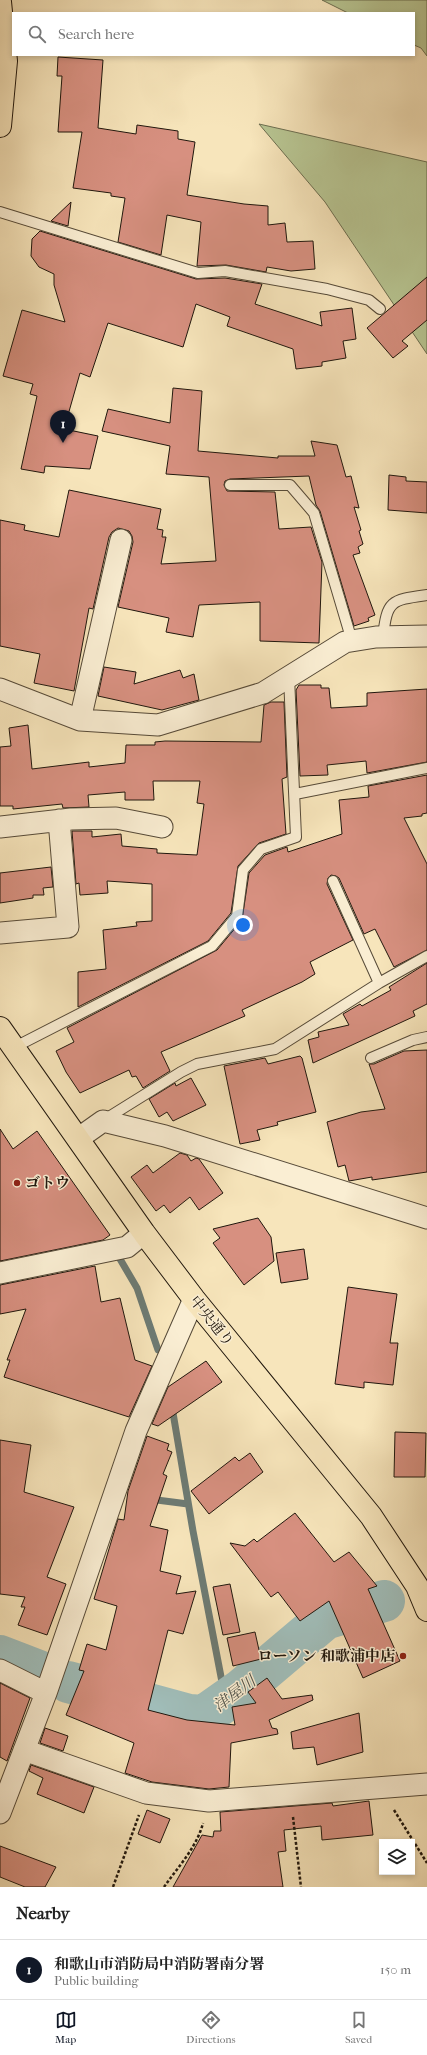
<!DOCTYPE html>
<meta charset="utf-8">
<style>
body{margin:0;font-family:"IM FELL French Canon","Noto Serif JP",serif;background:#f2f2f2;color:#222}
.controls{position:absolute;right:12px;bottom:12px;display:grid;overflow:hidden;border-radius:0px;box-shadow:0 2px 6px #0003}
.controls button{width:36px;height:36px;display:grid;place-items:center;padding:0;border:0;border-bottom:1px solid #e0e0e0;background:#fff;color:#222;font:20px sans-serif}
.you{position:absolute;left:243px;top:925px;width:14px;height:14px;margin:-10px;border:3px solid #fff;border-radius:50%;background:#1a73e8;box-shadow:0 0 0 6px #1a73e833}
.badge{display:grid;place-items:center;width:26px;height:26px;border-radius:50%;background:#111827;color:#fff;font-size:13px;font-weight:700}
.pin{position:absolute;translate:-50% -33px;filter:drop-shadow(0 1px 2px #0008)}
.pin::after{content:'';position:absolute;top:21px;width:14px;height:12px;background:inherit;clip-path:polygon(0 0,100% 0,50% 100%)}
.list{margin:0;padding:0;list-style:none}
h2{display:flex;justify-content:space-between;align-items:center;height:52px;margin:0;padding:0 16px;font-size:17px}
h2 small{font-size:13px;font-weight:400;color:#767676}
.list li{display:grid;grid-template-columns:26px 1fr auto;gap:12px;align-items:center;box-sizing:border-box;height:60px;padding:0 16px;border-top:1px solid #e0e0e0}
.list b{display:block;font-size:15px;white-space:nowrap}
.list p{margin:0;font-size:13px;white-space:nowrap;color:#767676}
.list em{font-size:13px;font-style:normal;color:#767676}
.icon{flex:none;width:22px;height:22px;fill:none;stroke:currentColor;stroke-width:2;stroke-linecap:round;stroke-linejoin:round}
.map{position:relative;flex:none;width:427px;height:1887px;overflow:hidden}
.search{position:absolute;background:#fff;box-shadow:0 2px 6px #0003;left:12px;right:12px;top:12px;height:44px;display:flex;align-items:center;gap:10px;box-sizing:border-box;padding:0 14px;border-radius:0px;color:#767676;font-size:15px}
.sheet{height:112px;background:#fff}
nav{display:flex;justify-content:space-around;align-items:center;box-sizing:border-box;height:56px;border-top:1px solid #e0e0e0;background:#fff;font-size:11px;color:#767676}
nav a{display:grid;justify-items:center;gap:2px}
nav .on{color:#111827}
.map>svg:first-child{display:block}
.green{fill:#b8c693;stroke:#6c6e50}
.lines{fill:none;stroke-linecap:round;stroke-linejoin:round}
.stream{stroke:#6d7b74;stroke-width:7}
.river{stroke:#a0bdb9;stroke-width:42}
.building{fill:#d79080;stroke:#20170d}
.service-casing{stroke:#564a38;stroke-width:12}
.minor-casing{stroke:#564a38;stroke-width:23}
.trunk-casing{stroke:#20170d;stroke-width:24}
.path{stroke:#20170d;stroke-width:2.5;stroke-dasharray:3 2;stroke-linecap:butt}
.service{stroke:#faeed3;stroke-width:10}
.minor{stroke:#faeed3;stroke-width:21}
.trunk{stroke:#f7e5bb;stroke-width:22}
.poi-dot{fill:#8f2418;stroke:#faeed3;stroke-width:1.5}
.labels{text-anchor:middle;stroke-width:3;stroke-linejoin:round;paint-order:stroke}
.poi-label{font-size:15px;font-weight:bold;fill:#20170d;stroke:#faeed3;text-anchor:start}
.street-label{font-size:15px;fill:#20170d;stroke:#faeed3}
.water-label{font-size:16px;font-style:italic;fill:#4d5149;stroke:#faeed3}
</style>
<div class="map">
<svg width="427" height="1887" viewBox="0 0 427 1887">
<rect width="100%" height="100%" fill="#f7e5bb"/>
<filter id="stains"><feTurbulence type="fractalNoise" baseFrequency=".005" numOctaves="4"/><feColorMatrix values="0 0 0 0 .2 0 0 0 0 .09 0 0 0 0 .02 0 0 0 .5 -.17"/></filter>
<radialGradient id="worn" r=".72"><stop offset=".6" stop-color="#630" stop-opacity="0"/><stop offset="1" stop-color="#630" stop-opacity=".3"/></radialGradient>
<path class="green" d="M322,0H427V56L421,48L414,45V13H348Z
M259,124L427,162V354L325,202Z"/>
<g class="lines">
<path class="stream" d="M120,1259L137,1288L158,1350
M172,1407L193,1531L222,1682L241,1690
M149,1499L188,1504"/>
<path class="river" d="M0,1656L39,1671
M68,1682L189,1715L204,1716L241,1690L325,1619L384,1601"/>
</g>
<path class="building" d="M58,57L103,60L98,128L136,134L137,125L178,131V139L195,142L187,195L244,204L268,206V225L285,223L287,242L313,241L315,269L291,271L267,267L266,272L226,265L197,266L201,222L167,215L161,255L118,242L125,198L111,196V193L73,188L82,132H58L62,76H57Z
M71,202L68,226L51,221Z
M40,231L196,279L225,278L262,284L255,304L322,326L320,312L352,308L356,339L343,341L346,358L322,362V366L296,369L293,349L227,326L230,317L196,304L183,347L108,323L90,377L80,373L64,429L98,436L90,469L45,466L44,473L21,469L37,396L30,394L33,384L3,376L22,310L65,322L54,285V274L39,267L31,256L32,239Z
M427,277V320L402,341L408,346L393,358L367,328Z
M173,388L202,391L198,451L278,458V456H315L311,441L337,445L346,477L351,476L359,508L354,507L361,530L359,531L363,544L358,547L360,553L353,555L375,615L368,618L369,621L354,626L320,511L316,505L309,476L230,479L225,481L224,485L227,491L275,492L279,529L311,527L322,562L319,643L260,641V602L199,605L193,637L166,632L169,618L118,607L133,542L132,536L129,531L118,528L112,532L109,537L93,609L89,608L74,691L34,683L40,654L0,646V520L25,525L24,530L59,537L69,490L161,509L157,529L163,530L162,537H166L161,564L216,561L209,477L166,474L170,446L102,431L108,409L170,423Z
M389,475L406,477V481L427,482V513L388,510Z
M104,667L136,672L134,684L180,670L183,678L194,674L199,700L162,710L98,696Z
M299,685H321V688H329L331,708L367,706V693L427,689V762L367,773L366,761L327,765L328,775L300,776L296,690Z
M271,702H284L287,777L282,779L286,834L259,843L238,866L231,913L208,941L78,1007V972L106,969L103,930L137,926L136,922L152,921V884L107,881L108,893L80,895L79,883L76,884L72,831H92V837L121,834L122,846L157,849V853L197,855L204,804L197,803L200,781H153L154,800H125V792L88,795L89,807L63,808L62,804L13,809V806H0V747L11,746L9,728L28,725L32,769L89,762V767L125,763L126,745H155V742L165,741L261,742L264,705Z
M427,775V813L422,814V816L404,818L427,864V950L394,967L375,929L364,934L339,878L336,876L331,875L328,878L327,884L353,940L310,962L315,974L302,982L242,1010L245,1016L161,1052L170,1071L143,1088L136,1076L132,1077L129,1070L80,1093L66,1072L56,1051L74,1042L67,1028L217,950L242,920L249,873L265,855L287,847L288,852L342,834L339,800L369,797L368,786Z
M51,867L53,887L43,888L44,895H33V898L0,903V873Z
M427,963V1004L413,1011L415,1016L313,1063L308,1040L319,1037L318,1032L349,1025L343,1014L360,1004L362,1006L391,990L389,987Z
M427,1050V1172L372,1180V1177L349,1181L345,1165L338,1167L327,1122L361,1112L385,1109L369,1064H374L404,1051Z
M300,1056L302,1058L316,1112L277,1122L278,1125L257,1130L260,1140L240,1144L224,1066L265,1058L268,1064Z
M191,1078L206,1105L173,1121L167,1112L159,1117L149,1099L175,1083L176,1086Z
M0,1129L13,1149L37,1131L110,1235L103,1240L0,1261Z
M180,1153L187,1155L191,1161L196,1158L199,1159L223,1193L199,1210L190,1197L170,1213L164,1205L156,1211L131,1177L147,1165L153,1173Z
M258,1218L271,1237L274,1261L244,1285L213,1243L220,1238L213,1229Z
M304,1249L308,1279L281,1283L276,1253Z
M95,1266L101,1302L120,1298L135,1360L152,1366L129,1417L4,1377L10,1360H7L26,1309L0,1314V1285Z
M348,1287L397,1294L390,1343H398L393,1385L364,1382V1388L335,1384Z
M206,1361L222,1382L158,1426L152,1424L168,1387Z
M395,1432L426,1433L425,1477H394Z
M147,1436L169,1444L167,1450L172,1452L163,1474L167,1476L150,1526L168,1530L160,1571L181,1576L176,1594L196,1591L183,1634L168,1630L148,1710L187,1720L235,1725L232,1707L256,1703L248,1692L267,1678L282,1699L312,1695L313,1700L269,1720L272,1728L277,1729L278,1734L231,1743L229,1787L209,1789L152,1782L125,1773L134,1743L66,1715L84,1671L79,1670L87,1644L106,1650L117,1606L94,1599L118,1519L124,1520L128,1491Z
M0,1440L31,1445L24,1492L74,1507L47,1577L66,1584L47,1635L18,1625L25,1607H21L25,1597L0,1594Z
M250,1453L263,1472L209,1514L191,1491L235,1457L239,1461Z
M295,1513L334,1562L349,1552L377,1586L368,1589L400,1661L363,1678L329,1601L300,1621L278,1592L271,1597L230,1543L245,1546L254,1539L257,1542Z
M230,1584L240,1632L223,1635L213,1587Z
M255,1632L261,1659L233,1666L227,1638Z
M0,1683L30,1698L7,1761L0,1757Z
M359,1713L363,1752L317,1765L314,1747L293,1749L291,1732Z
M45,1728L68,1736L63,1751L40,1743Z
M31,1765L94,1787L84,1813L37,1794L43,1778L29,1771Z
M369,1801L373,1835L322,1840L321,1826L284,1830L286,1851L278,1852L283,1887H173L202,1835L213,1837L214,1831H221L220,1812L332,1803L333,1806Z
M147,1810L170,1819L160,1843L138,1834Z
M0,1846L56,1867L45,1887H25L0,1877Z"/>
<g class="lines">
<defs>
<path id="service" d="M0,212L198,273L225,271L327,289L369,300L380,309
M230,485H290L314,513L352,641
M383,637C387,600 391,600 427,595
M295,794L427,768
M333,881L379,983
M13,1048L212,946L237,916L243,870L261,849L296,837L289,677
M371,1058L413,1040L427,1037
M104,1120L181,1072L197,1064L275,1049L379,983L427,956"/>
<path id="minor" d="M0,689L80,720L158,725L263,693L345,642L376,637L427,636
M80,720L121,540
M0,827L71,819L116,818L162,827
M0,933L68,927L59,820
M79,1138L103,1121L165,1136L427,1218
M0,1273L127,1247L144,1233
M0,1670L46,1693
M24,1750L146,1793L209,1801L427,1784
M0,1813L46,1693L136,1431L194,1299"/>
<path id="trunk" d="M0,2L6,61L0,126
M0,1028L144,1233L194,1299L371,1516L417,1586L427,1610"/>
</defs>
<use href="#service" class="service-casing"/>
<use href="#minor" class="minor-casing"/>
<use href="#trunk" class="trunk-casing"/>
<path class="path" d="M394,1810L427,1863
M293,1817L301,1887
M113,1887L139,1815
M164,1887C178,1867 197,1847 203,1823"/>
<use href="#service" class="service"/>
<use href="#minor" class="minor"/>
<use href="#trunk" class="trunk"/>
</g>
<g class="poi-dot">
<circle cx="17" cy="1183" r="4"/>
<circle cx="403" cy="1656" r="4"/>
</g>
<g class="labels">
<g class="poi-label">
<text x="25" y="1188">ゴトウ</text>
<text x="395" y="1661" text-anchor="end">ローソン 和歌浦中店</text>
</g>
<g class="street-label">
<text transform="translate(212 1321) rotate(51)" y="5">中央通り</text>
</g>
<g class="water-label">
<text transform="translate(234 1693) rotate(-37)" y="6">津屋川</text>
</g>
</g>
<rect width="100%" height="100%" filter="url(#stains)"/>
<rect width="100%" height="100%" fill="url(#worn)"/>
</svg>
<div class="controls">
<button><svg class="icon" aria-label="layers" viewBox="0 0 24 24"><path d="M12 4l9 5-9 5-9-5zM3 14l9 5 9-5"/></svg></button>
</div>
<div class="you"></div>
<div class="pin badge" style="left:63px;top:443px">1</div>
<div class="search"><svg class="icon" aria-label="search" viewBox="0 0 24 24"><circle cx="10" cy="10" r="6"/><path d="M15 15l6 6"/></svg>Search here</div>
</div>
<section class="sheet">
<h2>Nearby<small></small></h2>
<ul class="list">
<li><span class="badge">1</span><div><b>和歌山市消防局中消防署南分署</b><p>Public building</p></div><em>150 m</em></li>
</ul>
</section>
<nav>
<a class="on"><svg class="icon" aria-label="map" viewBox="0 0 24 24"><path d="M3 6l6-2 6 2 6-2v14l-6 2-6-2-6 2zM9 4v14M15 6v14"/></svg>Map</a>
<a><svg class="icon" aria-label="directions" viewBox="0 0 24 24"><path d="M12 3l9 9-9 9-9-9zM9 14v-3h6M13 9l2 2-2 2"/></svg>Directions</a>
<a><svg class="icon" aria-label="saved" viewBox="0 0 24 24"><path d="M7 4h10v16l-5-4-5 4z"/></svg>Saved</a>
</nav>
